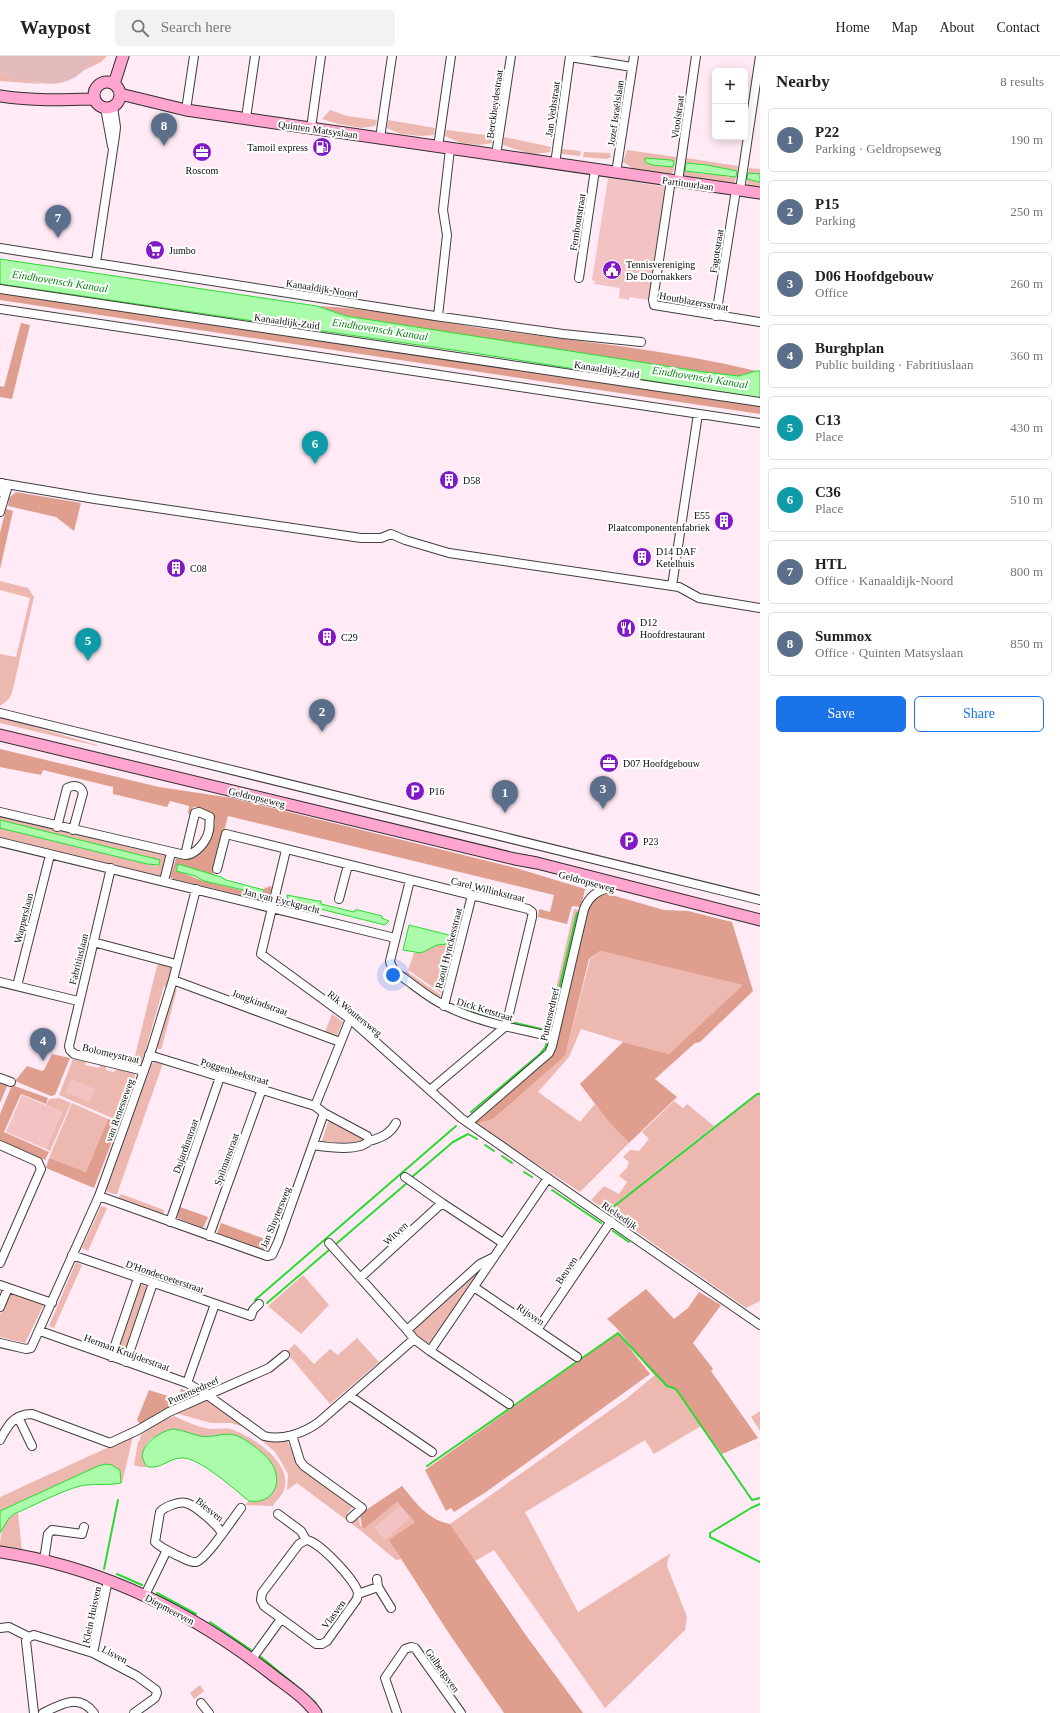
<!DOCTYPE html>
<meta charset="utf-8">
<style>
body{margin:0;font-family:"Times New Roman",serif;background:#f2f2f2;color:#222}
.controls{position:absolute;right:12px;top:12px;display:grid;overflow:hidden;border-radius:6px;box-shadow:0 2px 10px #0003}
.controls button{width:36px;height:36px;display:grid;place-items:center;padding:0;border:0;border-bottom:1px solid #e0e0e0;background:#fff;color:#222;font:20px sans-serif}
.you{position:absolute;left:393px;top:919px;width:14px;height:14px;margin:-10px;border:3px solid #fff;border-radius:50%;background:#1a73e8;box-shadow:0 0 0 6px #1a73e833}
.badge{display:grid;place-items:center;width:26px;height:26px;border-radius:50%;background:#1a73e8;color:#fff;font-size:13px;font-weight:700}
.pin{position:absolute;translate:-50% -33px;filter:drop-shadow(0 1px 2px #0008)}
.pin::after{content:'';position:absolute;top:21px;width:14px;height:12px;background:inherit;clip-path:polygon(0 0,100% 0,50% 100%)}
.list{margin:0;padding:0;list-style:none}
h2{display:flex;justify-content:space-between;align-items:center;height:52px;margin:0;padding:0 16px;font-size:17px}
h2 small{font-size:13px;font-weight:400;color:#767676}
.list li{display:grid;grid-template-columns:26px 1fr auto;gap:12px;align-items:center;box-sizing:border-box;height:64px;margin:0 8px 8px;padding:0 8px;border:1px solid #e0e0e0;border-radius:6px}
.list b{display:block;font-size:15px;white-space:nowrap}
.list p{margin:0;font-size:13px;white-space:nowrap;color:#767676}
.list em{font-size:13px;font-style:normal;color:#767676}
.actions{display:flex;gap:8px;padding:12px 16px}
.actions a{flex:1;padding:9px 0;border:1px solid #1a73e8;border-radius:6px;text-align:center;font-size:14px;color:#1a73e8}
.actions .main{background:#1a73e8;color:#fff}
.icon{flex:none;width:22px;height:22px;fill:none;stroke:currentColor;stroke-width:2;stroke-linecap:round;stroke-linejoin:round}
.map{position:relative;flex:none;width:760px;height:1657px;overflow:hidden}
header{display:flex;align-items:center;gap:24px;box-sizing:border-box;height:56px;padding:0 20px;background:#fff;border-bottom:1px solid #e0e0e0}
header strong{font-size:19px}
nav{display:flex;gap:22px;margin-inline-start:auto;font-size:14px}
.search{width:280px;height:36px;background:#f2f2f2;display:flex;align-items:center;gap:10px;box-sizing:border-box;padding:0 14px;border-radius:6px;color:#767676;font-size:15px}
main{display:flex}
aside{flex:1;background:#fff}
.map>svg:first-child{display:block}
.green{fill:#edb8b0;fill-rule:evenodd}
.forest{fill:#df9e8e}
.cemetery{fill:#e2babb}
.pitch{fill:#f3c3c4}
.water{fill:#aafcab;stroke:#2ad931}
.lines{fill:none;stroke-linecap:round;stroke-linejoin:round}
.stream{stroke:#2ad931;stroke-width:2}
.street-casing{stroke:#3f3f3f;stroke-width:10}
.secondary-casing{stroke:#2e2e2e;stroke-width:13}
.street{stroke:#fff;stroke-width:8}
.secondary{stroke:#ffa5cf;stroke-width:11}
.labels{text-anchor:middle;stroke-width:4;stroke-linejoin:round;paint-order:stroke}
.street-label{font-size:10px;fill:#0c0c0c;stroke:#fff}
.poi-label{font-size:10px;fill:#0c0c0c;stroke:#fff;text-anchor:start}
.water-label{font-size:11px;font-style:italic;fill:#0c8916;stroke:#fff}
</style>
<header>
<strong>Waypost</strong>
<div class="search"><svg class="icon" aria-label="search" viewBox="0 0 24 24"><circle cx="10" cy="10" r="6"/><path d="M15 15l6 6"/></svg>Search here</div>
<nav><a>Home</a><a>Map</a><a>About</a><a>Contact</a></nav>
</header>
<main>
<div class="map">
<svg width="760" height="1657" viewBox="0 0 760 1657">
<rect width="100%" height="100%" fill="#ffeaf6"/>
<path class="green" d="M94,0H107L101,6L85,14Z
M0,16L41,28L0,25Z
M330,54L347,60L377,64L375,70L361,72L338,68L322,63Z
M388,64L435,72L434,79L421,80L401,78L387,72Z
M446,74L493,80L492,87L479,89L461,87L445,80Z
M504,81L551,91L550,96L535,98L527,97L503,89Z
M562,93L581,95L580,100L562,98Z
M627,94L676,101L673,116L671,119L640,117L623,106ZM674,105L673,111L652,109Z
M584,96L610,97L611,101L606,103L583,101Z
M686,102L738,110L735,126L733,128L686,121L684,118ZM686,107L707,109L736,115V121H728L716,118H703L685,115Z
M749,112L760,113V118H750V124L760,126V135L747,129Z
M0,525L28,532L34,541L12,637L8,644L0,650V598L16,601L30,542L0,534Z
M0,661L97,689V690L0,667Z
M0,758L166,799L160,821L0,782V772L147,808L158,810L160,806V804L141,799L0,764Z
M574,853L580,854L552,977L513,969L512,965L547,973Z
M451,876L456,877L441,937L408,914L414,897L437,889L447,888Z
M600,895L744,929L669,998L623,986L581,973L569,1001L538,1036L580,1066L595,1048L608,1065L629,1087L580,1136L476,1068L493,1063L565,1000L590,903Z
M159,908L171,911V915L167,931L164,930L142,1006L139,1007L134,1004L157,910Z
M406,915L441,939L439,943L403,918Z
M177,933L162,991L161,993H158L157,990L174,934Z
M332,958L343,966L337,979L325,976Z
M73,1003L86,1006L85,1009L99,1012L100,1009L106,1010V1014L114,1016L117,1013L134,1017L135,1020L119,1065L59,1039Z
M154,1006L162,1008V1010L117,1138H114L107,1136V1132L152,1008Z
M759,1036L760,1037V1245L746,1252L591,1144L604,1130L619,1138L627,1126L619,1120L627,1112L629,1106L623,1101L630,1094L639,1095L649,1083L642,1076L674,1045L683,1052L687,1048L714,1070L608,1153Z
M59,1042L71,1047L50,1095L46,1093L62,1056L46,1049L49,1043Z
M72,1047L108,1063L86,1116L49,1102Z
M329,1063L364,1083L363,1088L322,1085Z
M121,1138L164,1154L163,1158L118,1143Z
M101,1150L107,1152L88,1195L82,1192Z
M76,1206L82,1209L54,1272L49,1270Z
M484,1209L432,1287C424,1290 416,1281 413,1274Z
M303,1219L329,1249L301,1278L268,1250Z
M140,1228L149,1231L125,1299L116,1295Z
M9,1237L44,1248L25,1287L0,1281V1258Z
M357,1282L379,1306L330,1348L286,1296L295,1288L314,1308L330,1293L338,1299Z
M655,1319L667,1331L677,1335L701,1370L654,1398L645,1384L525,1456L578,1556L671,1497L668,1503L667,1510L687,1561L685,1574L605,1652L494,1494L475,1505L450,1468L626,1343Z
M207,1342L242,1368L244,1371L231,1367H211L175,1357Z
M760,1355V1375L751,1361Z
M174,1360C185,1365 199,1372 212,1373C218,1373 224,1372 230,1373C251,1379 296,1408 283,1436C281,1440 277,1444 274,1448L273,1450L245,1449L249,1445H253L268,1402L241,1382L233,1378L201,1381L191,1378L152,1382L146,1388L143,1396L145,1408L148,1411H140L134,1409L138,1386L140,1384L141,1379L159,1366Z
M245,1370L287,1384L296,1406L351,1448L352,1451L347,1458L353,1463L358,1459L360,1469L364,1473L397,1446L415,1466L390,1484L401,1503L396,1504L360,1474L297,1427L287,1434L288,1418L280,1404L275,1396Z
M133,1380L122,1427H121V1419L98,1410L0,1455V1441Z
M18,1457L22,1496L0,1492C0,1478 3,1463 18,1457Z
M200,1629L204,1635L194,1643L190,1637Z"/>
<path class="forest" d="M0,235L760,349V358L0,244Z
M318,250C372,252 426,264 480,272C572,285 666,293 756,315L739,320L704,316L346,260Z
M21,267L30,269L12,343L0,341V330L4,331Z
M16,436L81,447L74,475L56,461L8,450L9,442Z
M6,453L13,455L0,513V477Z
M0,693L159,731L232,742L516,812L585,833L581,851L572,850L567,868L538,861L539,853L550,856L554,839L228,760L213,819L178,808L175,814L203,825L261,839L263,837L265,831L268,832V830L272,831L268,846L170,822L176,802C181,803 186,805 191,802C204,797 215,776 215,763C210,755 202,751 193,751L191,758H188L189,750L170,745L167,751L113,738V731L43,714L41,719L0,711Z
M601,836L664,854L688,855L732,866L753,935L700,986L695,987L655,1023L677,1041L629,1087L608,1065L580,1028L623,986L669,998L743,929L600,895L589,903L565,1000L493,1063L476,1068V1065L485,1056L549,1002L555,994L588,850Z
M52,998L70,1002L55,1039L51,1040L15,1025L27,1010L42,1015L44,1014Z
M0,1025L8,1028L0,1047Z
M12,1029L48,1042L46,1048L21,1038L4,1076L49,1096L45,1104L0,1084V1058Z
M108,1063L119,1067L94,1132L46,1112L49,1102L86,1116Z
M180,1151L208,1161L203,1172L177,1162Z
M221,1167L270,1185L266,1195L217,1177Z
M646,1233L674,1263L688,1252L699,1236L721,1249L693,1287L713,1313L711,1315L758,1382L722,1398L677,1335C646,1321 632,1284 607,1263Z
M618,1277L650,1318L486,1436L454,1456L451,1452L446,1455L425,1414Z
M181,1333L192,1337L193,1339L161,1355L140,1368L137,1364L149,1334L177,1343Z
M402,1430C416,1447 428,1464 450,1468L525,1578L583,1657H504L450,1579L389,1484L415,1466L397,1446L364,1473L362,1471L360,1458Z"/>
<path class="cemetery" d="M0,0H94C91,8 85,14 78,19C54,37 25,23 0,16Z"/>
<path class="pitch" d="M608,122L667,131L649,244L629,241V244L619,242L620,232L594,228L595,225L592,224Z
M71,1023L95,1033L89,1046L66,1036Z
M22,1039L62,1056L46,1093L6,1076Z
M400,1450L410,1462L385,1484L374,1472Z"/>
<path class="water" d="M645,102L671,104L674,105L673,111L652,109L645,106Z
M686,107L707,109L737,115L736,121L685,115Z
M748,117L760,118V126L747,123Z
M0,203L317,250L346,260L704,316L739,320L756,315H760V342L480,298L0,228Z
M0,764L160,804L159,809L147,808L0,772Z
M178,808L221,821L226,824L264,834L261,838L204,825L195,820L176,815Z
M287,839L318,845H321V848L354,856L355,854H358L382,860V862L389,865L385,869L288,845Z
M409,869L449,879L447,888L437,889L421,897L403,894Z
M173,1373C183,1374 191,1378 200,1380C215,1383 226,1373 242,1382C252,1388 266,1398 272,1408C284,1427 272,1449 249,1445C235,1434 198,1400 181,1402C170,1402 161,1413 148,1411C131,1395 157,1376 173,1373Z
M106,1408L112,1409L120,1414L121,1427C107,1430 94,1427 80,1430C61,1435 33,1450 14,1458L9,1462L0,1477V1455L98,1410Z"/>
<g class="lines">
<path class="stream" d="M457,951L493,963
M515,967L549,975L577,857
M471,1056L540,998L545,992L547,986
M485,1089L494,1095
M502,1100L512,1107
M524,1116L532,1121
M412,1121L453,1086L468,1078L477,1083
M552,1134L601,1167
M630,1171L608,1155L757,1038H760
M613,1175L629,1186
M336,1188L407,1127
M255,1244L456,1070
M267,1247L329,1194
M628,1288L667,1330L676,1333L752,1444L760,1442
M427,1410L618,1277L628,1288
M760,1448L751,1452L710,1477V1481L760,1506
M104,1513L118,1444
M117,1518L142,1529
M157,1537L196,1558
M210,1566L251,1594
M261,1601L294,1628
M306,1638L316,1647"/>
<defs>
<path id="street" d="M570,1L632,11
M105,52L112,90
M186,54L194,0
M246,62L255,0
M311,72L321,0
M380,82L392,0
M438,91L451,0
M496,99L511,0
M555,108L570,0
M616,117L634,0
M671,124L653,244L654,249L760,266
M678,126L696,0
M740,134L760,0
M0,192L435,260L563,278L641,286
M96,206L115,80L116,71L113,51
M579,222L595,114
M0,233L760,346
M0,253L760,367
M438,260L447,179L443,154L450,93
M716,260L736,134
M0,427L95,443L361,482H381L391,478L405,484L449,497L679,531L699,542L760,552
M0,436L2,427
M0,456L8,429
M672,530L698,358
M0,657L760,844
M0,756L185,799
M199,756L210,761C209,765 210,770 209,774C207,785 196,799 185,799L195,757Z
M57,771L67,732C74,728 81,730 83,737L73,774
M0,786L395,882
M286,794L261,898L350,963L461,1062L760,1269
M111,812L69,990L70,994L74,998L144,1015
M217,813L226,778L528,853L532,856V861L506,970L430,1034
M410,824L390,905C391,914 401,920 408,925C420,934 432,944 446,950C480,967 518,973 554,981
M164,825L171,797
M339,843L348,809
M93,886L176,908
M173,924L340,986
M0,926L78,945
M17,930L50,799
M444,950L472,839
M149,999L315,1050
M0,1022L11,1026
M468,1067L549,997L552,990L584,853C589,841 596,835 609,832
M369,1085C381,1082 390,1078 396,1067
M0,1089L38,1106L41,1113L0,1207
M313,1089C327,1091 359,1096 369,1085L367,1080L324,1057
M405,1121L442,1147
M99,1140L267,1200L272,1199L278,1186L324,1057L315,1050L350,963
M170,1166L220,1021
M209,1180L262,1033
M329,1187L407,1274
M72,1199L251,1260L253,1254L259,1248
M494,1201L480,1208L407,1274L414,1283L430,1295L509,1348
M360,1222L442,1147L503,1187
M0,1229L52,1247
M474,1231L577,1301
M0,1251L8,1232
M537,1274L611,1165
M40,1275L187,1327L206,1338L264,1380C282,1385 304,1377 319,1366L414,1283
M0,1287L26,1293L31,1292L99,1140L125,1068L152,992L173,924L196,833
M430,1295L548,1122
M111,1301L138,1222
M126,1306L153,1227
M187,1327L215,1248
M350,1340L432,1396
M18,1361L32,1390
M292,1379L300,1405L304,1410L362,1452L351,1462
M0,1384C8,1369 14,1358 32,1358L110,1387L138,1374L169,1356L269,1312L285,1299
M278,1458L301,1475L306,1484
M222,1478C219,1470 195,1449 186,1447C179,1445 164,1451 160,1456L155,1486C161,1492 169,1495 176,1499C182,1501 190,1507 196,1506C205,1505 234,1461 241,1452
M306,1484C318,1484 356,1525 358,1537C358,1539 357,1541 357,1543L327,1585L322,1588H316L264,1550L261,1544L262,1537L299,1488Z
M44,1504L48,1478L52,1474L82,1478L84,1471
M377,1523L378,1531L391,1552
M358,1538L378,1531
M145,1539L167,1494
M0,1572L9,1571L29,1581
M93,1597L108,1524
M252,1603L281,1563
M201,1647L209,1657
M34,1657L26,1585L29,1581L34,1579L93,1597L137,1620L156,1634L157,1637L155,1642L134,1657
M43,1657C61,1648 79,1637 94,1657
M397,1657L385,1622L405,1593L411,1591L415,1592L461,1657"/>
<path id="secondary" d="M94 39a13 13 0 1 1 26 0a13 13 0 1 1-26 0Z
M114,28L123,0
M120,38L186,54L760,137
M0,40C32,45 62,44 94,43
M0,679L515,803L537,807L760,864
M0,1496C101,1511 190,1555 270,1617C285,1629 305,1641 316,1657"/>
</defs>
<use href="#street" class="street-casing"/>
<use href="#secondary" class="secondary-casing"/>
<use href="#street" class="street"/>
<use href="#secondary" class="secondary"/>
</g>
<defs>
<symbol id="fuel-disc" viewBox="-11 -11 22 22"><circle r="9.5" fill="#8018c7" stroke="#fff"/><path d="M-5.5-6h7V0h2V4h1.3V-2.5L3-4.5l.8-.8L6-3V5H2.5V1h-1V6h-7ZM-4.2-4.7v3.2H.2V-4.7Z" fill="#fff"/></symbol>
<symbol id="office-disc" viewBox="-11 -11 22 22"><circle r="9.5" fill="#8018c7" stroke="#fff"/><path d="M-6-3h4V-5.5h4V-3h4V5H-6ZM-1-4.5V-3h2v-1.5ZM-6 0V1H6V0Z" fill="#fff"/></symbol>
<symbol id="supermarket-disc" viewBox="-11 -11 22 22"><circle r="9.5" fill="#8018c7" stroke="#fff"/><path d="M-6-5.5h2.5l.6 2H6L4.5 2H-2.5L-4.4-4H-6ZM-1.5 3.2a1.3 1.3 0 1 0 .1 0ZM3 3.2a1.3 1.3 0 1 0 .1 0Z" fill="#fff"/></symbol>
<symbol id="civic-disc" viewBox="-11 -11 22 22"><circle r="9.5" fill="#8018c7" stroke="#fff"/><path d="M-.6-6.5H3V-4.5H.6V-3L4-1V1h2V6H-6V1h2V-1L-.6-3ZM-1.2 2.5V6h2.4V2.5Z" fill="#fff"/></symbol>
<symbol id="building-disc" viewBox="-11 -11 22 22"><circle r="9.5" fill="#8018c7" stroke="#fff"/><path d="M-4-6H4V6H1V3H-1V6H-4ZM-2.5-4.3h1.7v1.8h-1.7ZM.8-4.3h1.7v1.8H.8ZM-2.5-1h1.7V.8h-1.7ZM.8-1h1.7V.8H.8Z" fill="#fff"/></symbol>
<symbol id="restaurant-disc" viewBox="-11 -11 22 22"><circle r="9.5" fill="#8018c7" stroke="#fff"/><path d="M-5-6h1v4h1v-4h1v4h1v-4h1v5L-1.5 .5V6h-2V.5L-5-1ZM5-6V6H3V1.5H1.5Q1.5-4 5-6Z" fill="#fff"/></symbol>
<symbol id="parking-disc" viewBox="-11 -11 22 22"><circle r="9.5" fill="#8018c7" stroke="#fff"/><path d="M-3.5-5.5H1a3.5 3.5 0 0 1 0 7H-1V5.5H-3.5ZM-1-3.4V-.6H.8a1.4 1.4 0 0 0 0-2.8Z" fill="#fff"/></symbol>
</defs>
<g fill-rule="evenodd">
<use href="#fuel-disc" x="311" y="80" width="22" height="22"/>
<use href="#office-disc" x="191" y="85" width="22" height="22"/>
<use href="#supermarket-disc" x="144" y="183" width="22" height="22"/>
<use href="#civic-disc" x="601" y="203" width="22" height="22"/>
<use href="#building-disc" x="438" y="413" width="22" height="22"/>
<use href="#building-disc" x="713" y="454" width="22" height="22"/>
<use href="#building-disc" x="631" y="490" width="22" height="22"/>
<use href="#building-disc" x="165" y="501" width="22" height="22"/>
<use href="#restaurant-disc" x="615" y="561" width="22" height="22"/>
<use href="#building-disc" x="316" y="570" width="22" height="22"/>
<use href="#office-disc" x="598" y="696" width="22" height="22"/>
<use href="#parking-disc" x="404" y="724" width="22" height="22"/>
<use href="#parking-disc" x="618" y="774" width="22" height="22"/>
</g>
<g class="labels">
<g class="street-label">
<text transform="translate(494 48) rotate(-82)" y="4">Berckheydestraat</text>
<text transform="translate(552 53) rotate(-82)" y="4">Jan Vethstraat</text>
<text transform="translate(615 57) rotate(-82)" y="4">Jozef Israëlslaan</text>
<text transform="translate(677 61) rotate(-82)" y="4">Vioolstraat</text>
<text transform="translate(318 73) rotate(8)" y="4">Quinten Matsyslaan</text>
<text transform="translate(688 127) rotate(8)" y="4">Partituurlaan</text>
<text transform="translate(577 166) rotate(-81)" y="4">Fernhoutstraat</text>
<text transform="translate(716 195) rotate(-81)" y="4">Fagotstraat</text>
<text transform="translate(322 232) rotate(9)" y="4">Kanaaldijk-Noord</text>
<text transform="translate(694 245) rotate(10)" y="4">Houtblazersstraat</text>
<text transform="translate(287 265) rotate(8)" y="4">Kanaaldijk-Zuid</text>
<text transform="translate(607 313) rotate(9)" y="4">Kanaaldijk-Zuid</text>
<text transform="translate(257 741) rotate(14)" y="4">Geldropseweg</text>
<text transform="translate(587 825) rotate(15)" y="4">Geldropseweg</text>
<text transform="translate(488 833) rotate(14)" y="4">Carel Willinkstraat</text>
<text transform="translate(282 844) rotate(14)" y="4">Jan van Eyckgracht</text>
<text transform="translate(23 862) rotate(-76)" y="4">Wapperslaan</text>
<text transform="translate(448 892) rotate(-76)" y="4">Raoul Hynckesstraat</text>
<text transform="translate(78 903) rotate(-76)" y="4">Fabritiuslaan</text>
<text transform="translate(260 946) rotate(20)" y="4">Jongkindstraat</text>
<text transform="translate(485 953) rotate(17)" y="4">Dick Ketstraat</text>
<text transform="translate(355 957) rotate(39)" y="4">Rik Woutersweg</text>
<text transform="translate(549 958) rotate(-77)" y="4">Puttensedreef</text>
<text transform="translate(111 997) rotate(13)" y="4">Bolomeystraat</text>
<text transform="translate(235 1015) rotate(17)" y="4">Poggenbeekstraat</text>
<text transform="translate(119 1054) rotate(-70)" y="4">van Renesseweg</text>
<text transform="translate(185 1090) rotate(-70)" y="4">Dujardinstraat</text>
<text transform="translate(226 1103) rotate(-70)" y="4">Spilmanstraat</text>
<text transform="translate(620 1159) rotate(35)" y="4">Rielsedijk</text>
<text transform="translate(275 1161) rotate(-68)" y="4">Jan Sluytersweg</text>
<text transform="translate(395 1177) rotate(-42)" y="4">Witven</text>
<text transform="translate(566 1214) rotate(-56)" y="4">Beuven</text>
<text transform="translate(165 1220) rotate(19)" y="4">D'Hondecoeterstraat</text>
<text transform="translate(531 1258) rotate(34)" y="4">Rijsven</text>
<text transform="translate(127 1296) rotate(20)" y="4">Herman Kruijderstraat</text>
<text transform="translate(193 1334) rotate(-24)" y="4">Puttensedreef</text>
<text transform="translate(210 1453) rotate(39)" y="4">Biesven</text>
<text transform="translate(170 1553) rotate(28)" y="4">Diepmeerven</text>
<text transform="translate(333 1558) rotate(-54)" y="4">Vlasven</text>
<text transform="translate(91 1559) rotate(-78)" y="4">Klein Huisven</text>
<text transform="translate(115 1598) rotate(28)" y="4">Lisven</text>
<text transform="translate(443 1614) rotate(55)" y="4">Gulbergsven</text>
</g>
<g class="poi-label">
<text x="308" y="95" text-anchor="end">Tamoil express</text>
<text x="202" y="118" text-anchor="middle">Roscom</text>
<text x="169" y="198">Jumbo</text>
<text x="626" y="212">Tennisvereniging<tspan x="626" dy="12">De Doornakkers</tspan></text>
<text x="463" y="428">D58</text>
<text x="710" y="463" text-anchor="end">E55<tspan x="710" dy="12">Plaatcomponentenfabriek</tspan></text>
<text x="656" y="499">D14 DAF<tspan x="656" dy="12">Ketelhuis</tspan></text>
<text x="190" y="516">C08</text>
<text x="640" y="570">D12<tspan x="640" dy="12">Hoofdrestaurant</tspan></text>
<text x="341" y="585">C29</text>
<text x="623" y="711">D07 Hoofdgebouw</text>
<text x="429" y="739">P16</text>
<text x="643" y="789">P23</text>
</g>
<g class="water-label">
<text transform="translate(60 225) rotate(9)" y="4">Eindhovensch Kanaal</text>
<text transform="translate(380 273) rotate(9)" y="4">Eindhovensch Kanaal</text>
<text transform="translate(700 321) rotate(9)" y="4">Eindhovensch Kanaal</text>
</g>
</g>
</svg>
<div class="controls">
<button>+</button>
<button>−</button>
</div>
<div class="you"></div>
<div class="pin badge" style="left:505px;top:757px;background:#5c6f8a">1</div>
<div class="pin badge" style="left:322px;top:676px;background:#5c6f8a">2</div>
<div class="pin badge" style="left:603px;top:753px;background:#5c6f8a">3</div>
<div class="pin badge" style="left:43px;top:1005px;background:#5c6f8a">4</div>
<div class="pin badge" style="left:88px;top:605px;background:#0f9aa8">5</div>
<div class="pin badge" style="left:315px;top:408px;background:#0f9aa8">6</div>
<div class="pin badge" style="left:58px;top:182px;background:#5c6f8a">7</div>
<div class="pin badge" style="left:164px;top:90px;background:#5c6f8a">8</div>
</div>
<aside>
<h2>Nearby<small>8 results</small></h2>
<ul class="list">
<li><span class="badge" style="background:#5c6f8a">1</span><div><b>P22</b><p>Parking · Geldropseweg</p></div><em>190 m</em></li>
<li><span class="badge" style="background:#5c6f8a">2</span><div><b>P15</b><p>Parking</p></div><em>250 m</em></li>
<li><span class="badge" style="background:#5c6f8a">3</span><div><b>D06 Hoofdgebouw</b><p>Office</p></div><em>260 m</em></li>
<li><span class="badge" style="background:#5c6f8a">4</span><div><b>Burghplan</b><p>Public building · Fabritiuslaan</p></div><em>360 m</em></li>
<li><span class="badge" style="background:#0f9aa8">5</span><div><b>C13</b><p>Place</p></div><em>430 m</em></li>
<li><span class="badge" style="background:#0f9aa8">6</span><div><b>C36</b><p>Place</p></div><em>510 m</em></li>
<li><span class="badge" style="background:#5c6f8a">7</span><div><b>HTL</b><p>Office · Kanaaldijk-Noord</p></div><em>800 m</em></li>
<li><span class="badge" style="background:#5c6f8a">8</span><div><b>Summox</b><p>Office · Quinten Matsyslaan</p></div><em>850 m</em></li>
</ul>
<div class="actions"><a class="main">Save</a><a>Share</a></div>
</aside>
</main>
